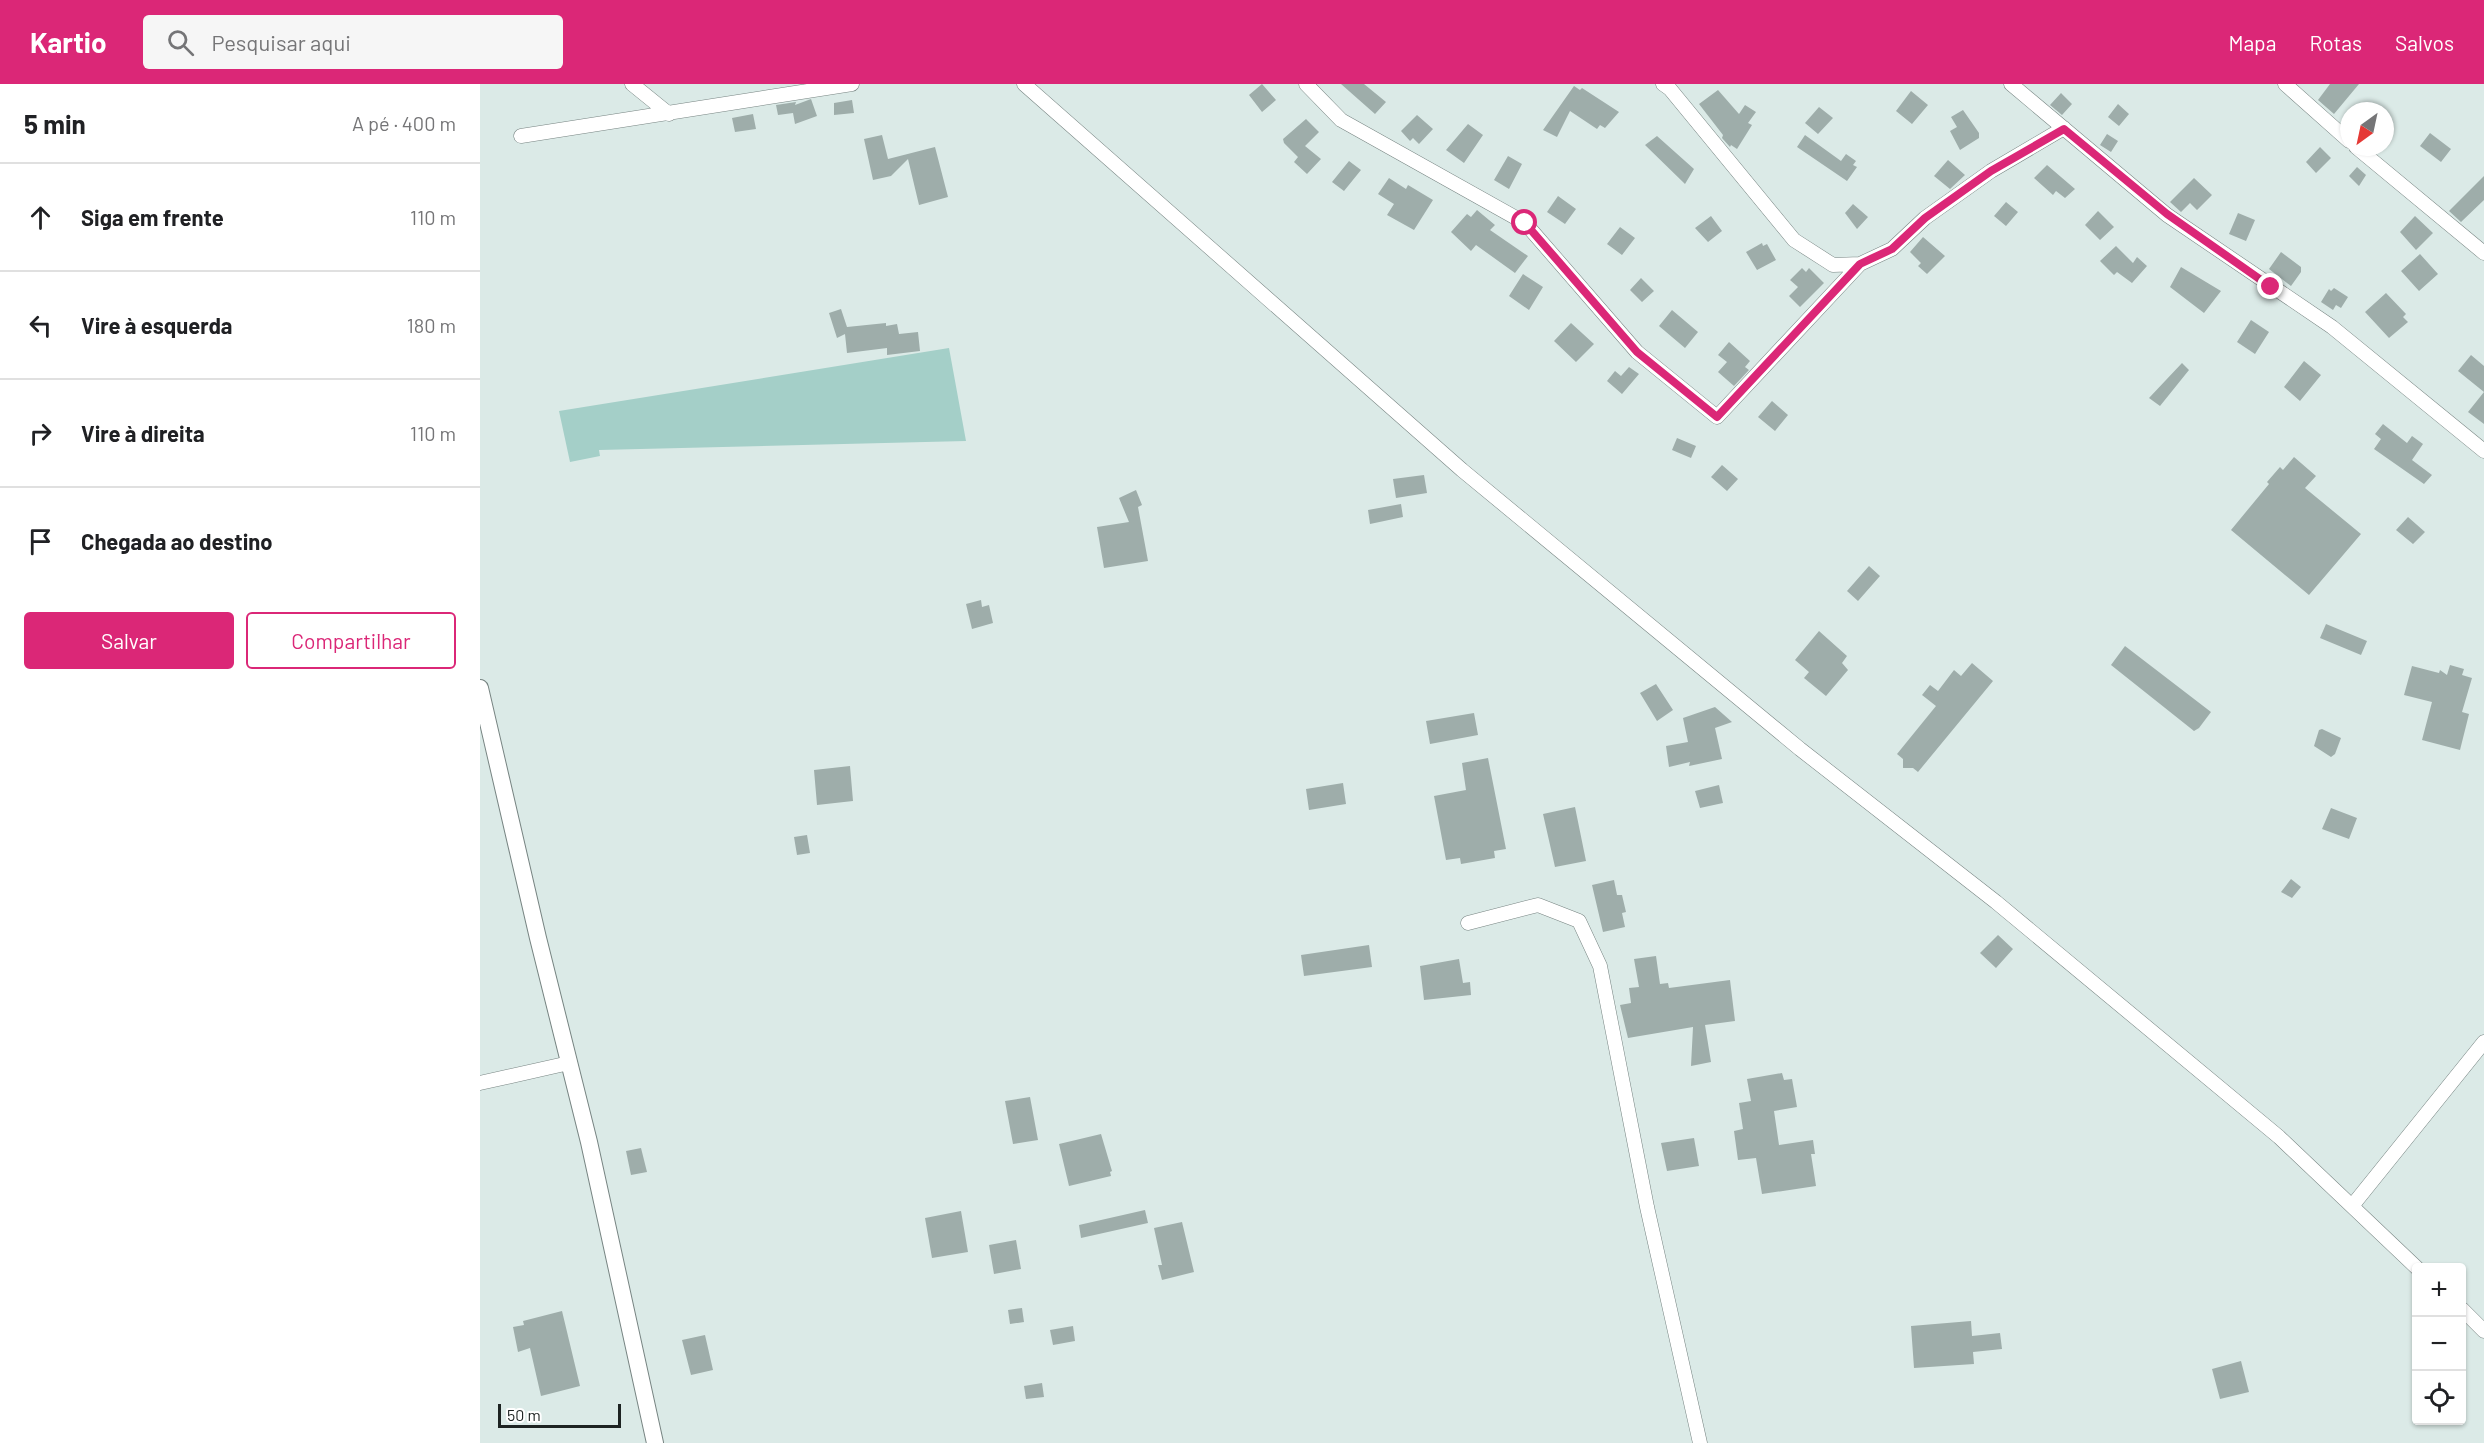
<!DOCTYPE html>
<html lang="pt">
<meta charset="utf-8">
<style>
body{margin:0;font-family:Barlow,sans-serif;background:#f6f6f6;color:#202124}
.controls{position:absolute;right:18px;bottom:18px;display:grid;overflow:hidden;border-radius:6px;box-shadow:0 2px 4px #0004}
.controls button{width:54px;height:54px;display:grid;place-items:center;padding:0;border:0;border-bottom:2px solid #e0e0e0;background:#fff;color:#202124;font:30px sans-serif}
.compass{position:absolute;left:1860px;top:18px;width:54px;height:54px;border-radius:50%;background:#fff;box-shadow:0 2px 4px #0004;rotate:213deg}
.scale{position:absolute;left:18px;bottom:15px;width:123px;box-sizing:border-box;padding-left:6px;border:3px solid #1d2322;border-top:0;font-size:16px;line-height:21px;white-space:nowrap;color:#1d2322;-webkit-text-stroke:4px #fff;paint-order:stroke}
.stop{position:absolute;width:18px;height:18px;margin:-14px;border:4px solid #db2777;border-radius:50%;background:#fff}
.stop.end{background:#db2777;border-color:#fff;box-shadow:0 2px 6px #0008}
.list{margin:0;padding:0;list-style:none}
h2{display:flex;justify-content:space-between;align-items:center;height:78px;margin:0;padding:0 24px;font-size:26px}
h2 small{font-size:20px;font-weight:400;color:#757577}
.list li{display:grid;grid-template-columns:39px 1fr auto;gap:18px;align-items:center;box-sizing:border-box;height:108px;padding:0 24px;border-top:2px solid #e0e0e0}
.list b{display:block;font-size:22px;white-space:nowrap}
.list em{font-size:20px;font-style:normal;color:#757577}
.actions{display:flex;gap:12px;padding:18px 24px}
.actions a{flex:1;padding:14px 0;border:2px solid #db2777;border-radius:6px;text-align:center;font-size:21px;color:#db2777}
.actions .main{background:#db2777;color:#fff}
.icon{flex:none;width:33px;height:33px;fill:none;stroke:currentColor;stroke-width:2;stroke-linecap:round;stroke-linejoin:round}
.map{position:relative;flex:none;width:2004px;height:1359px;overflow:hidden}
header{display:flex;align-items:center;gap:36px;box-sizing:border-box;height:84px;padding:0 30px;background:#db2777;color:#fff}
header strong{font-size:28px}
nav{display:flex;gap:33px;margin-inline-start:auto;font-size:21px}
.search{width:420px;height:54px;background:#f6f6f6;display:flex;align-items:center;gap:15px;box-sizing:border-box;padding:0 21px;border-radius:6px;color:#757577;font-size:22px}
main{display:flex}
aside{flex:1;background:#fff}
.map>svg:first-child{display:block}
.green{fill:#a4cfc8}
.building{fill:#9eadaa}
.lines{fill:none;stroke-linecap:round;stroke-linejoin:round}
.minor-casing{stroke:#778482;stroke-width:15}
.tertiary-casing{stroke:#778482;stroke-width:18}
.minor{stroke:#fff;stroke-width:14}
.tertiary{stroke:#fff;stroke-width:16}
.route{stroke:#db2777;stroke-width:8}
</style>
<header>
<strong>Kartio</strong>
<div class="search"><svg class="icon" aria-label="search" viewBox="0 0 24 24"><circle cx="10" cy="10" r="6"/><path d="M15 15l6 6"/></svg>Pesquisar aqui</div>
<nav><a>Mapa</a><a>Rotas</a><a>Salvos</a></nav>
</header>
<main>
<aside>
<h2>5 min<small>A pé · 400 m</small></h2>
<ul class="list">
<li><svg class="icon" aria-label="ahead" viewBox="0 0 24 24"><path d="M12 20V5M6 11l6-6 6 6"/></svg><div><b>Siga em frente</b></div><em>110 m</em></li>
<li><svg class="icon" aria-label="left" viewBox="0 0 24 24"><path d="M17 20v-9H6M10 6l-5 5 5 5"/></svg><div><b>Vire à esquerda</b></div><em>180 m</em></li>
<li><svg class="icon" aria-label="right" viewBox="0 0 24 24"><path d="M7 20v-9h11M14 6l5 5-5 5"/></svg><div><b>Vire à direita</b></div><em>110 m</em></li>
<li><svg class="icon" aria-label="arrive" viewBox="0 0 24 24"><path d="M6 21V4h12l-3 4 3 4H6"/></svg><div><b>Chegada ao destino</b></div></li>
</ul>
<div class="actions"><a class="main">Salvar</a><a>Compartilhar</a></div>
</aside>
<div class="map">
<svg width="2004" height="1359" viewBox="0 0 2004 1359">
<rect width="100%" height="100%" fill="#dbeae7"/>
<path class="green" d="M469,264L486,357L119,366L120,372L90,378L79,327Z"/>
<path class="building" d="M782,0L796,16L782,28L769,11Z
M861,0H884L906,18L895,30Z
M1850,0H1879L1854,30L1838,16Z
M1094,2L1100,6L1102,4L1139,28L1125,44L1120,41L1117,45L1090,27L1077,53L1063,46Z
M1238,6L1259,30L1265,21L1276,28L1268,39L1272,41L1257,65L1251,61L1250,63L1242,54L1243,51L1219,20Z
M1431,7L1448,21L1432,40L1416,27Z
M1581,9L1592,20L1582,31L1570,21Z
M331,15L337,32L315,40L313,29L298,31L296,21L316,18L315,21Z
M372,16L374,29L354,31V19Z
M1638,20L1649,30L1639,42L1628,33Z
M1339,23L1353,34L1338,50L1325,39Z
M1483,26L1499,49V54L1480,66L1470,47L1477,43L1471,33Z
M273,30L276,45L255,48L252,34Z
M937,31L953,45L939,60L933,54L930,57L921,47Z
M826,35L839,48L825,62L841,75L827,90L814,78L818,73L804,59L803,55Z
M988,40L1003,51L984,79L966,66Z
M1950,49L1971,65L1961,78L1940,62Z
M1627,50L1638,57L1631,68L1620,61Z
M402,51L408,75L455,63L468,113L439,121L428,75L411,92L393,96L384,55Z
M1325,51L1361,77L1366,70L1376,77L1373,81L1377,83L1367,97L1317,63Z
M1177,52L1214,85L1205,100L1165,61Z
M1840,63L1851,74L1836,89L1826,78Z
M1028,72L1042,80L1029,105L1014,96Z
M1468,76L1485,91L1470,105L1454,92Z
M869,77L881,86L864,107L852,98Z
M1567,81L1595,105L1585,114L1576,107L1573,111L1554,94Z
M1877,83L1886,91L1879,102L1869,92Z
M2004,92V116L1981,138L1969,127Z
M909,94L926,105L928,101L953,116L934,146L907,131L914,120L898,110Z
M1714,94L1732,111L1717,126L1710,119L1701,128L1690,118Z
M1078,112L1096,125L1085,140L1067,128Z
M1526,118L1538,128L1526,142L1514,132Z
M1373,120L1388,133L1377,145L1365,129Z
M997,126L1015,141L1010,146L1048,172L1035,189L996,161L991,167L971,148L987,130L991,133Z
M1618,127L1634,143L1620,156L1605,141Z
M1758,129L1775,136L1766,157L1749,150Z
M1231,132L1242,147L1228,158L1215,144Z
M1935,132L1953,149L1936,166L1920,148Z
M1140,143L1155,154L1142,171L1127,160Z
M1443,153L1465,172L1447,190L1438,182L1441,179L1430,168Z
M1282,159L1283,162L1287,160L1296,176L1277,186L1266,168Z
M1636,162L1653,179L1657,173L1667,182L1652,199L1637,188L1634,191L1620,177Z
M1801,168L1821,183V188L1811,202L1789,185Z
M1940,170L1958,190L1939,207L1921,187Z
M1701,183L1741,207L1724,229L1690,203Z
M1322,184L1326,188L1329,184L1344,199L1320,223L1309,212L1318,203L1310,196Z
M1043,190L1063,203L1049,226L1029,212Z
M1161,194L1174,207L1162,218L1150,206Z
M1854,204L1868,213L1861,224L1856,221L1853,226L1841,218L1849,205L1851,207Z
M1906,209L1926,230L1923,233L1928,238L1909,254L1885,228Z
M361,225L367,243L406,239V242L417,240L419,250L438,248L440,267L407,271V264L367,269L365,250L357,254L349,229Z
M1192,226L1218,248L1205,264L1179,242Z
M1771,236L1789,248L1775,270L1757,258Z
M1091,239L1114,260L1096,278L1074,257Z
M1249,258L1270,277L1265,283L1269,286L1254,302L1238,288L1247,278L1238,271Z
M1991,271L2004,282V340L1988,328L2004,308L1978,287Z
M1824,277L1841,291L1820,317L1804,303Z
M1702,279L1709,286L1680,322L1669,314Z
M1149,283L1159,290L1142,310L1127,297L1135,287L1141,292Z
M1292,317L1308,331L1295,347L1278,333Z
M1903,340L1927,359L1932,352L1943,360L1932,376L1952,391L1944,400L1894,365L1901,355L1907,360L1895,350Z
M1197,354L1216,362L1211,374L1192,366Z
M1814,373L1836,392L1825,404L1881,450L1829,511L1751,446L1789,400L1787,398L1800,383L1803,386Z
M1242,381L1258,395L1247,407L1231,393Z
M944,391L947,409L916,414L913,395Z
M656,406L662,421L658,423L668,477L624,484L617,443L649,438L639,414Z
M921,420L923,433L890,440L888,426Z
M1928,433L1945,448L1933,460L1916,446Z
M1389,482L1400,492L1378,517L1367,507Z
M501,516L502,523L509,521L513,539L492,545L486,520Z
M1846,540L1887,557L1881,571L1840,554Z
M1339,547L1367,572L1362,579L1368,586L1346,612L1324,594L1329,588L1315,576Z
M1645,562L1731,628L1719,644L1714,647L1631,581Z
M1492,579L1513,597L1438,688L1433,684H1423V675L1417,670L1456,622L1442,611L1450,601L1458,607L1474,586L1481,592Z
M1970,581L1984,585L1982,591L1992,594L1982,628L1989,630L1980,666L1942,656L1952,618L1924,611L1932,582L1959,589L1960,586L1967,591Z
M1176,600L1193,626L1177,637L1160,609Z
M1235,623L1252,638L1235,644L1242,675L1209,682L1210,678L1189,683L1186,662L1208,658L1203,634Z
M994,629L998,651L950,660L946,637Z
M1842,645L1861,654L1855,670L1851,673L1834,662L1839,646Z
M1008,674L1026,765L1014,767L1015,774L981,780L980,774L966,776L954,712L986,706L982,679Z
M370,682L373,717L337,721L334,686Z
M863,699L866,720L829,726L826,705Z
M1239,701L1243,719L1220,724L1215,707Z
M1095,723L1106,777L1075,783L1063,730Z
M1851,724L1877,734L1869,755L1842,745Z
M327,751L330,769L317,771L314,753Z
M1811,795L1821,803L1812,814L1801,808Z
M1134,796L1137,811H1142L1146,828L1142,829L1145,843L1123,848L1112,801Z
M1518,851L1533,865L1516,884L1500,869Z
M889,861L892,883L824,892L821,871Z
M1176,872L1180,900L1188,899L1189,904L1250,896L1255,937L1225,941L1231,978L1211,982L1213,943L1148,954L1140,921L1151,919L1149,904L1159,903L1154,875Z
M979,875L983,899L990,898L991,911L944,916L940,882Z
M1302,989L1304,996L1312,995L1317,1023L1294,1027L1299,1061L1333,1056L1335,1070H1331L1336,1102L1282,1110L1276,1074L1258,1076L1254,1047L1263,1045L1259,1019L1271,1017L1267,995Z
M550,1013L558,1056L533,1060L525,1017Z
M621,1050L632,1087L630,1088L631,1092L589,1102L579,1060Z
M1214,1054L1219,1082L1187,1087L1181,1059Z
M161,1064L167,1088L151,1091L146,1067Z
M665,1126L668,1139L601,1154L599,1141Z
M481,1127L488,1168L452,1174L445,1134Z
M702,1138L714,1188L682,1196L678,1181H682L674,1144Z
M536,1156L541,1185L514,1190L509,1161Z
M542,1224L544,1238L530,1240L528,1226Z
M82,1227L100,1302L61,1312L50,1264L38,1268L33,1243L44,1241L43,1237Z
M1491,1237L1492,1252L1520,1249L1522,1265L1493,1268L1494,1280L1434,1284L1431,1242Z
M593,1242L595,1257L573,1261L570,1246Z
M225,1251L233,1286L211,1291L202,1256Z
M1761,1277L1769,1308L1740,1315L1732,1285Z
M562,1299L564,1313L546,1315L544,1302Z"/>
<g class="lines">
<defs>
<path id="minor" d="M152,0L189,30
M544,0L982,386L1320,665L1516,818L1799,1053L1937,1184
M826,0L861,36L1045,139L1157,268L1237,333L1380,180L1412,165L1445,134L1511,87L1584,44
M1183,0L1190,5L1314,156L1353,181L1380,180
M1531,0L1687,131L1852,243L2004,367
M1805,0L1869,57
M41,52L372,0
M1876,63L2004,169
M988,839L1058,821L1099,837L1120,882L1167,1123L1220,1359
M0,999L89,979
M1872,1122L2004,958
M1982,1225L2004,1247"/>
<path id="tertiary" d="M0,604L58,854L109,1058L175,1359"/>
</defs>
<use href="#minor" class="minor-casing"/>
<use href="#tertiary" class="tertiary-casing"/>
<use href="#minor" class="minor"/>
<use href="#tertiary" class="tertiary"/>
</g>
<g class="lines">
<path class="route" d="M1045,139L1157,268L1237,333L1380,180L1412,165L1445,134L1511,87L1584,45L1687,130L1791,203"/>
</g>
</svg>
<div class="controls">
<button>+</button>
<button>−</button>
<button><svg class="icon" aria-label="locate" viewBox="0 0 24 24"><circle cx="12" cy="12" r="6"/><path d="M12 2v4M12 18v4M2 12h4M18 12h4"/></svg></button>
</div>
<svg class="compass" viewBox="-18 -18 36 36"><path d="M0-13l5 13h-10z" fill="#e53935"/><path d="M0 13l5-13h-10z" fill="#757577"/></svg>
<div class="scale">50 m</div>
<div class="stop" style="left:1045px;top:139px"></div>
<div class="stop end" style="left:1791px;top:203px"></div>
</div>
</main>
